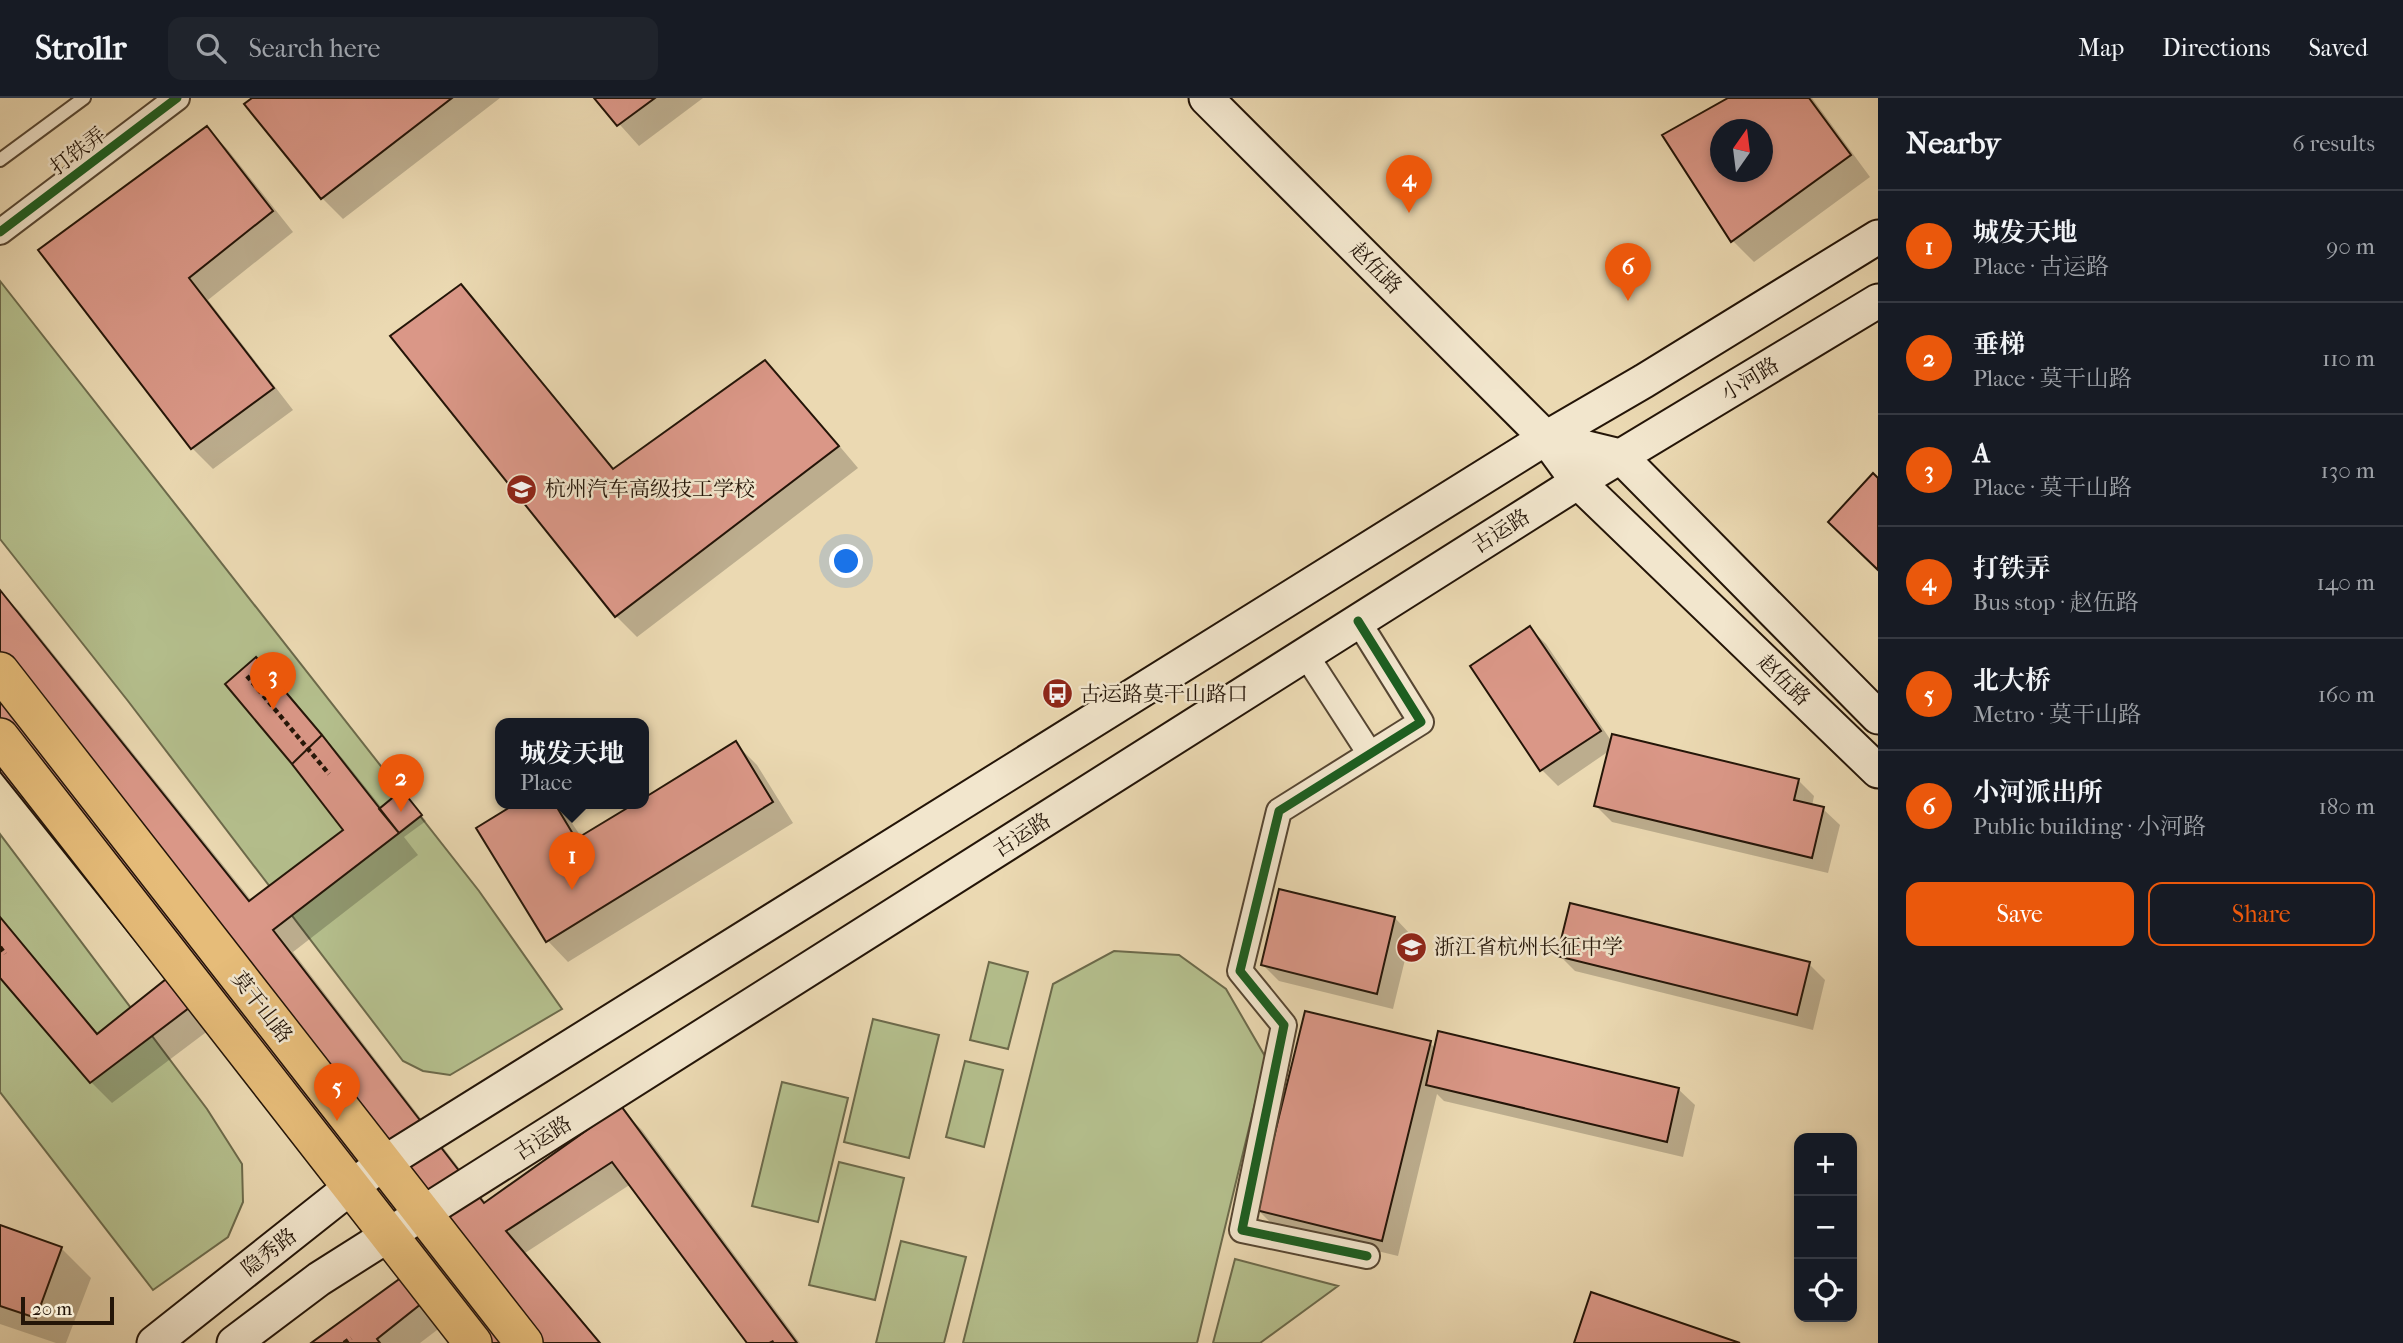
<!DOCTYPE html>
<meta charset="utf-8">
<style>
body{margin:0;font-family:"IM FELL French Canon","Noto Serif SC",serif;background:#20242c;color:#f1f3f6}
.controls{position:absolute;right:21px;bottom:21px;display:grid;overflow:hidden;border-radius:14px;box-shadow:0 4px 10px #0003}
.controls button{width:63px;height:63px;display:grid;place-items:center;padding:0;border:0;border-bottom:2px solid #363941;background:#171b24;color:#f1f3f6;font:35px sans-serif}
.compass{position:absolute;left:1710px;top:21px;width:63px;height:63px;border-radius:50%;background:#171b24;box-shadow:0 4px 10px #0003;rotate:14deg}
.scale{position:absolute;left:21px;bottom:18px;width:93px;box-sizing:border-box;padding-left:7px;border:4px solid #241508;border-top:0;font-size:19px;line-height:24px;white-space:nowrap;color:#241508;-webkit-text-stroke:5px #f2e6cd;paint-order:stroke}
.you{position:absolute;left:847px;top:464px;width:24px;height:24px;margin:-18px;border:5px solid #fff;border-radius:50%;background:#1a73e8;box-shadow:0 0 0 10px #1a73e833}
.badge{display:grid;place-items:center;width:46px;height:46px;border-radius:50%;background:#ea580c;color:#fff;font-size:23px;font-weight:700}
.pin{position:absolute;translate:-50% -58px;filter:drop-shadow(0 2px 4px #0008)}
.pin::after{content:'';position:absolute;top:37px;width:24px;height:21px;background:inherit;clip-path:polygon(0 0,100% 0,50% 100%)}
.popup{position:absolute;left:495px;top:620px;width:154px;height:91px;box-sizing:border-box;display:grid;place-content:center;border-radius:14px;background:#171b24;filter:drop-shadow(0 2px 5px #0005);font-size:23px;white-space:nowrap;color:#9ea1a6}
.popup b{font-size:26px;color:#f1f3f6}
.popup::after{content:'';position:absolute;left:50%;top:100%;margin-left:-14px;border:14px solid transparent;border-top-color:#171b24}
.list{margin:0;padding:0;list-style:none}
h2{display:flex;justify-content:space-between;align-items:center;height:91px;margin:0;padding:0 28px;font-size:30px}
h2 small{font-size:23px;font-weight:400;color:#9ea1a6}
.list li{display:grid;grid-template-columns:46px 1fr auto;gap:21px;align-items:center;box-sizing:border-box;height:112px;padding:0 28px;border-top:2px solid #363941}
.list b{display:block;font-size:26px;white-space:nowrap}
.list p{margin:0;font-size:23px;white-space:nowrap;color:#9ea1a6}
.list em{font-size:23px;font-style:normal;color:#9ea1a6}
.actions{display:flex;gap:14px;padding:21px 28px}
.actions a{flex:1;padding:16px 0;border:2px solid #ea580c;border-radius:14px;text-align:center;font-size:24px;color:#ea580c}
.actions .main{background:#ea580c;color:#fff}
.icon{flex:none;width:38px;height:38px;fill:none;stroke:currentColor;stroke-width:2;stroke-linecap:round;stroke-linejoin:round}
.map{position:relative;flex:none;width:1878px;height:1245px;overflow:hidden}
header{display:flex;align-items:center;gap:42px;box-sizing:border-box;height:98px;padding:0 35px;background:#171b24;border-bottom:2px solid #363941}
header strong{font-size:33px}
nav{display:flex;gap:38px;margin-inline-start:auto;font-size:24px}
.search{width:490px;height:63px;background:#20242c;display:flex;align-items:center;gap:18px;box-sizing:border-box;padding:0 24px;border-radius:14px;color:#9ea1a6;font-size:26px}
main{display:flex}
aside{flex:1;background:#171b24}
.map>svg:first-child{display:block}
.green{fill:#b5c08e;stroke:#6c6a4b;stroke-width:2}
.shadow{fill:#0003;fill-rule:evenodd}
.building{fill:#da9787;stroke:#241508;stroke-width:2;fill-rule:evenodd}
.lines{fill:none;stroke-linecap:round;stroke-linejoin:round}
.lane-casing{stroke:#564632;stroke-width:16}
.street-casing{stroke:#564632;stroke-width:28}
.secondary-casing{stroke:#241508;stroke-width:37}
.primary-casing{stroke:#241508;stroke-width:40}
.path{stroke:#241508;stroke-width:4.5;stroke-dasharray:5 3.5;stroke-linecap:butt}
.lane{stroke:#f2e6cd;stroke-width:12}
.street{stroke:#f2e6cd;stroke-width:24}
.secondary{stroke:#f2e6cd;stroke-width:33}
.primary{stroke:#e6bc79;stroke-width:37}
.cycleway-casing{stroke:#f2e6cd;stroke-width:13}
.cycleway{stroke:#1b5e20;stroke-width:9}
.labels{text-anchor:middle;stroke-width:5;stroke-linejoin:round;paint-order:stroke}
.street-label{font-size:21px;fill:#241508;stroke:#f2e6cd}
.poi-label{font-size:21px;fill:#241508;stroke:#f2e6cd;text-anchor:start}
</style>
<header>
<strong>Strollr</strong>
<div class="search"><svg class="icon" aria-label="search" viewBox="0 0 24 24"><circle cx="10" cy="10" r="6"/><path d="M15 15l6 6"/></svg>Search here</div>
<nav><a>Map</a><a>Directions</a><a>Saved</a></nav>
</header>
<main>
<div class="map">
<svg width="1878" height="1245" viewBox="0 0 1878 1245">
<rect width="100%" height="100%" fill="#ebd9b2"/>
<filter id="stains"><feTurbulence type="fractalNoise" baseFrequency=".00286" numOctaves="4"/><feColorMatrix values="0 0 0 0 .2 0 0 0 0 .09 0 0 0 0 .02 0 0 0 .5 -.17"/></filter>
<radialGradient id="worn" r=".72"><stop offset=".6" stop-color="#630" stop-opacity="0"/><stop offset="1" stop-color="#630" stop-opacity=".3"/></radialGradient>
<path class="green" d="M0,183L479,793L562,911L450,977L423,973L403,963L128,603L0,441Z
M0,736L207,1011L242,1066L243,1104L228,1139L153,1192L0,994Z
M1114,853L1179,857L1226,891L1266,960L1197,1245H963L1053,886Z
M989,864L1028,874L1008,951L970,942Z
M873,921L939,937L909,1060L844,1044Z
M965,963L1003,972L984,1049L946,1039Z
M782,984L848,1000L818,1124L752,1108Z
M839,1064L904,1080L875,1202L809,1187Z
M901,1143L966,1159L944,1245H876Z
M1235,1161L1338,1188L1260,1245H1213Z"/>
<path class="shadow" d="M255,0H500L343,121L322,100Z
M596,0H703L639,48Z
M1731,0H1812L1870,79L1754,164L1733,143L1665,38ZM1720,32H1762V74H1720Z
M207,30L228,52L293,134L208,202L293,312L213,371L192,350L40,152Z
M461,188L482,210L615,372L765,264L786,285L858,370L637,539L616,518Z
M0,494L19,513L252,803L345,732L256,561L343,661L382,710L407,699L426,723L404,739L418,757L293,854L486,1105L621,1011L642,1032L800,1245H749L631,1086L525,1155L601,1245H454L441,1229L420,1245H315L404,1179L209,932L112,1005L91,984L0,877V819L99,937L169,881L0,671Z
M1530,530L1546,546L1612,644L1798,682L1814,698L1812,708L1823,711L1840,727L1828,775L1612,724L1596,708L1609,653L1558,688L1542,672Z
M736,646L757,667L793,725L568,864L547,842L518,706H559L582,740L644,706V702Z
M1395,820L1411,837L1393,911L1279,883L1263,867Z
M1559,857L1809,866L1825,882L1813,932L1575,873Z
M1430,945L1436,951L1678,991L1695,1007L1683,1059L1444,1003L1437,996L1398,1158L1274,1128L1258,1112Z
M0,1129L61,1150L91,1180L66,1245H56L0,1226Z"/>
<path class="building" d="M252,0H452L321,101L244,6Z
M594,0H655L617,28Z
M1728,0H1809L1851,57L1731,144L1662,37ZM1720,32H1762V74H1720Z
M207,28L273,113L189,180L274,290L191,351L38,152Z
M461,186L613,371L765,262L839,348L615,519L390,238Z
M1873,375L1878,380V472L1828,424Z
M0,492L249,803L343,732L292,666L322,637L399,735L273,832L484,1105L621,1008L797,1245H747L612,1064L506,1133L600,1245H451L421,1206L377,1241L380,1245H311L402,1179L189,910L90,985L0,880V819L97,936L166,881L0,674Z
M1530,528L1601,633L1540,673L1470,568Z
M256,559L322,637L292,666L225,586Z
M1612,636L1799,681L1794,702L1824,709L1812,760L1594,708Z
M736,643L773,704L546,844L476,730L515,706H555L576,741L634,706H644V700Z
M402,692L422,717L399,735L379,711Z
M1279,791L1395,819L1377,896L1261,867Z
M1570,805L1810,864L1797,917L1557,858Z
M1305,913L1431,943L1382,1143L1256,1112Z
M1438,933L1679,990L1667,1044L1426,987Z
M0,1127L62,1149L36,1220L0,1208Z
M1591,1194L1740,1245H1574Z"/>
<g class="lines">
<defs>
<path id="lane" d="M0,62L84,0"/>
<path id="street" d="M0,134L177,0
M1358,523L1421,624L1279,713L1240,873L1284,927L1242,1132L1367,1158
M1306,557L1370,656"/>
<path id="secondary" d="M1206,0L1546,340L1578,384L1878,673
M1546,340L1620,358L1878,619
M154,1245L351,1089L384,1065L1546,340L1644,283L1878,139
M234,1245L319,1181L1578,384L1878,203"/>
<path id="primary" d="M0,573L524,1245
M0,639L473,1245"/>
</defs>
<use href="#lane" class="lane-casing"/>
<use href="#street" class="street-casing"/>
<use href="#secondary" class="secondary-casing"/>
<use href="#primary" class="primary-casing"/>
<path class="path" d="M247,578L329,676
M0,849L5,856
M771,1243L772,1245
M344,1245L351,1240"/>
<use href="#lane" class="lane"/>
<use href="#street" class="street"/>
<use href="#secondary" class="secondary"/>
<use href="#primary" class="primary"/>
<defs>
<path id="cycleway" d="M0,134L177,0
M1358,523L1421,624L1279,713L1240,873L1284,927L1242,1132L1367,1158"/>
</defs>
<use href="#cycleway" class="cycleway-casing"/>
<use href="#cycleway" class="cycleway"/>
</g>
<defs>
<symbol id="school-disc" viewBox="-11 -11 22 22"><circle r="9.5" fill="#8f2418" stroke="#f2e6cd"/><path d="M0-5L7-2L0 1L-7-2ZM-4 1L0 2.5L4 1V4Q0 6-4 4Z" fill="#fff"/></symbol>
<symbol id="bus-disc" viewBox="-11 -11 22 22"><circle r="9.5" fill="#8f2418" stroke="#f2e6cd"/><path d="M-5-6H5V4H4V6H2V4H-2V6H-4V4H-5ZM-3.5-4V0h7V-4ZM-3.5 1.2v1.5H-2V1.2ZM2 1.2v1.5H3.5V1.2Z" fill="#fff"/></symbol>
</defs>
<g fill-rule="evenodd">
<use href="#school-disc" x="504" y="374" width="35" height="35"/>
<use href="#bus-disc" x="1040" y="578" width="35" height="35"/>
<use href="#school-disc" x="1394" y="832" width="35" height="35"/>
</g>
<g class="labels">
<g class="street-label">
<text transform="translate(78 53) rotate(-37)" y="7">打铁弄</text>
<text transform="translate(1376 170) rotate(45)" y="7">赵伍路</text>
<text transform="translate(1750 281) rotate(-31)" y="7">小河路</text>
<text transform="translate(1501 433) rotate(-32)" y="7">古运路</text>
<text transform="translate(1784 582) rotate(44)" y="7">赵伍路</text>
<text transform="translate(1022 737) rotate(-32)" y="7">古运路</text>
<text transform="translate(262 909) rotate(52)" y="7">莫干山路</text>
<text transform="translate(543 1040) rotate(-32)" y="7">古运路</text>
<text transform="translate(269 1154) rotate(-38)" y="7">隐秀路</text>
</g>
<g class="poi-label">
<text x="545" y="398">杭州汽车高级技工学校</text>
<text x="1080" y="603">古运路莫干山路口</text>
<text x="1434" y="856">浙江省杭州长征中学</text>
</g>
</g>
<rect width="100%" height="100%" filter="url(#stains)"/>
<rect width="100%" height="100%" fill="url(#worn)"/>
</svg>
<div class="controls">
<button>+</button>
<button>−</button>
<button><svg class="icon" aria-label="locate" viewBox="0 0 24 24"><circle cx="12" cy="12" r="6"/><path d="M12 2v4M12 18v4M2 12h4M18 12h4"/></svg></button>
</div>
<svg class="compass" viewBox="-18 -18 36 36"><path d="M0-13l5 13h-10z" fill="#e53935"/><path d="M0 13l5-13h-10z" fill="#9ea1a6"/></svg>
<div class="scale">20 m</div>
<div class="you"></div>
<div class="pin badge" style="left:572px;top:792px">1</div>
<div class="popup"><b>城发天地</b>Place</div>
<div class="pin badge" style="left:401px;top:714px">2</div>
<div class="pin badge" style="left:273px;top:612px">3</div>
<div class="pin badge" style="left:1409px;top:115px">4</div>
<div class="pin badge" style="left:337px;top:1023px">5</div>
<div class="pin badge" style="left:1628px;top:203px">6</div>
</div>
<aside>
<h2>Nearby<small>6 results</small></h2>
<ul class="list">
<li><span class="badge">1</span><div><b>城发天地</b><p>Place · 古运路</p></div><em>90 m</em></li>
<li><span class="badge">2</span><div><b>垂梯</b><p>Place · 莫干山路</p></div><em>110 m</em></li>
<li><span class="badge">3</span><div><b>A</b><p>Place · 莫干山路</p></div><em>130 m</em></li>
<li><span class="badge">4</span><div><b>打铁弄</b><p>Bus stop · 赵伍路</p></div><em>140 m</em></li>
<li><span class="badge">5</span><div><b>北大桥</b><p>Metro · 莫干山路</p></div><em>160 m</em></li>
<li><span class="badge">6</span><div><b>小河派出所</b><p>Public building · 小河路</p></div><em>180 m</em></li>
</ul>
<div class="actions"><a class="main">Save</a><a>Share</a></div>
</aside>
</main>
